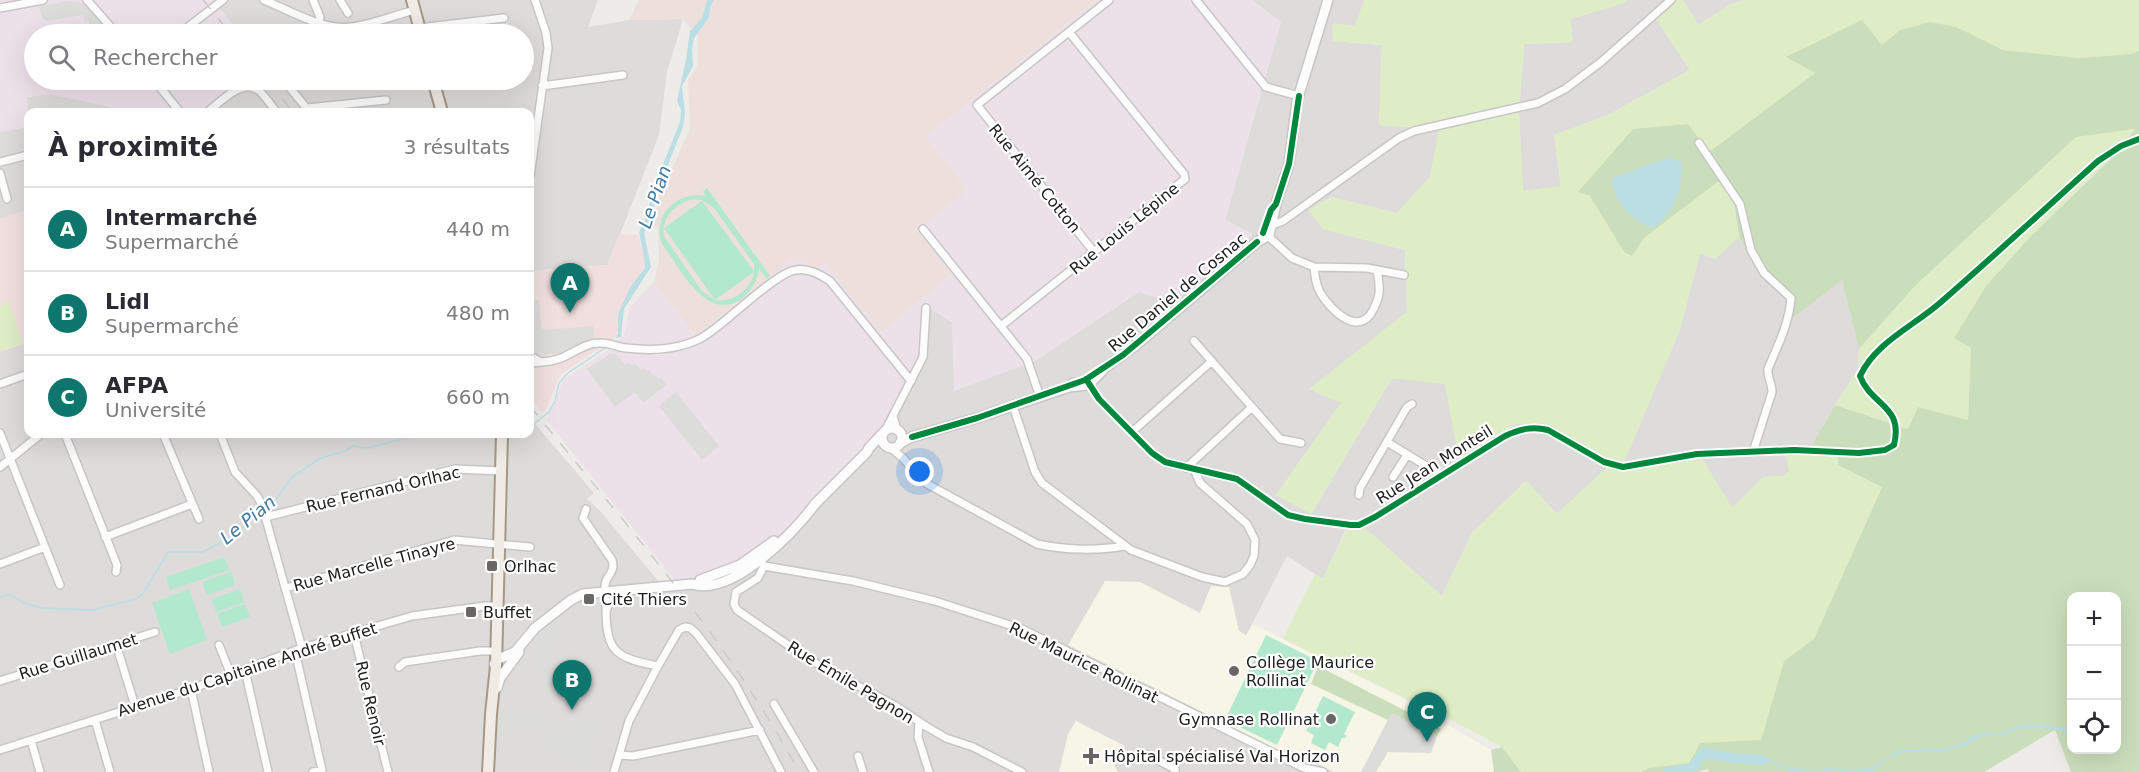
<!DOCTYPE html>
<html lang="fr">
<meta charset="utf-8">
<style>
body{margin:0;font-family:"DejaVu Sans",sans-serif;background:#f7f7f7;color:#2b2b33}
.controls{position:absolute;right:18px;bottom:18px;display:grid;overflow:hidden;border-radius:12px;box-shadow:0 6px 24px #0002}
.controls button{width:54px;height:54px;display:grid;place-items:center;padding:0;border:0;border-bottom:2px solid #e1e1e2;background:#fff;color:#2b2b33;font:30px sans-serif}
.you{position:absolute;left:920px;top:472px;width:21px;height:21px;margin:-15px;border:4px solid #fff;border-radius:50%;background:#1a73e8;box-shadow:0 0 0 9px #1a73e833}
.badge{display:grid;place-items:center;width:39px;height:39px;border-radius:50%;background:#0f766e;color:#fff;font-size:20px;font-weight:700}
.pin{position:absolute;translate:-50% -50px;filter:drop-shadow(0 2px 3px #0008)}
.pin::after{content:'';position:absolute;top:32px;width:21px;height:18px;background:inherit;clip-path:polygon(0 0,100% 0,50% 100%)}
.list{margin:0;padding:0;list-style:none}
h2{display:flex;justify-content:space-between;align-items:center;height:78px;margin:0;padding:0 24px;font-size:26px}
h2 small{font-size:20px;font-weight:400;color:#7c7c81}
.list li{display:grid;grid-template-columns:39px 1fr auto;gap:18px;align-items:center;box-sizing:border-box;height:84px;padding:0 24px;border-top:2px solid #e1e1e2}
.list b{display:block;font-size:22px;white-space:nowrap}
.list p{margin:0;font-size:20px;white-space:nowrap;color:#7c7c81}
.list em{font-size:20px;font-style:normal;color:#7c7c81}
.icon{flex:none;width:33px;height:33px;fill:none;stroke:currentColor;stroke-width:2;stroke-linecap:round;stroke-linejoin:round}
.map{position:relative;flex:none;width:2139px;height:772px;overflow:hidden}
.search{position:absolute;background:#fff;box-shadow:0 6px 24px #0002;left:24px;top:24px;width:510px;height:66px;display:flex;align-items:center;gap:15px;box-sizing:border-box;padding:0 21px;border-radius:33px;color:#7c7c81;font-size:22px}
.panel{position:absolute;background:#fff;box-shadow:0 6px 24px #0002;left:24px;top:108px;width:510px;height:330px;border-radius:12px}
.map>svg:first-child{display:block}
.residential{fill:#dddcda}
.commercial{fill:#f1dfdf}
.industrial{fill:#ece1e8}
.education{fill:#f7f5e5}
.religious{fill:#dcdcda}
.military{fill:#ede0dc}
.grass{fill:#deedc6}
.forest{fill:#cbdebc;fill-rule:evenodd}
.pitch{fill:#b2e8cd;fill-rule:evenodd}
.water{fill:#badee3}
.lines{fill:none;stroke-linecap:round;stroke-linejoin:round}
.stream{stroke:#badee3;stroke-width:1.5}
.river{stroke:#badee3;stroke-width:10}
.minor-casing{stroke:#c7c6c5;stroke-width:10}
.tertiary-casing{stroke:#c7c6c5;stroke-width:12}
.primary-casing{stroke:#a59885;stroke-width:14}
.minor{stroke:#fcfcfc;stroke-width:7}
.tertiary{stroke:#fcfcfc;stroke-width:9}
.primary{stroke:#f1ebe6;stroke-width:10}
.rail{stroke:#cbcbca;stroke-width:1.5;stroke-dasharray:12 12;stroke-linecap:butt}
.cycleway-casing{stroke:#fff;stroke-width:10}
.cycleway{stroke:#00873e;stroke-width:6}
.poi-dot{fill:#686766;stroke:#fff;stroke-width:2}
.labels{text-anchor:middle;stroke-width:4.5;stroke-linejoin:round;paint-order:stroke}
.street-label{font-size:16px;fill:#202020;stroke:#fff}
.poi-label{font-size:16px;fill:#202020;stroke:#fff;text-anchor:start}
.water-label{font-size:18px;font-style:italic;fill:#407aa6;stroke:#fff}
</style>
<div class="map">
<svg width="2139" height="772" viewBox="0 0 2139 772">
<rect width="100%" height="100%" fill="#eeece9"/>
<path class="residential" d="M213,0H598L588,27L629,20L683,19L667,72L659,135L608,265L530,271V112H212L256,80H524V34H240Z
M1252,0H1364L1356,27L1333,41L1382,45L1379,125L1440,129L1430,177L1397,213L1332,197L1323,229L1405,250L1407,312L1310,389L1342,402L1276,495L1312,513L1392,378L1445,383L1459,459L1516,423H1543L1612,463L1557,514L1526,481L1472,533L1442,596L1365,529L1359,531L1346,529L1323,579L1287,556L1246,636L1239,631L1195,708L1279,750L1288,749L1334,772H0V352L28,342V434H530V418L594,493L587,499L601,512L660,583L681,588L929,307L952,322L955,390L1035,361L1139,292L1252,234L1225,220L1281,22Z
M1626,0H1677L1655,17L1690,70L1606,116L1554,135L1561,187L1523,191L1519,111L1524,44L1573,42L1570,19L1626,2Z
M1683,0H1745L1731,4L1698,25Z
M50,94L85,101L132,112L28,114L26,97Z
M28,127V209L0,219V132Z
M1739,236L1751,261L1787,297L1786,322L1842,279L1859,349L1858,369L1823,425L1809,455L1785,454L1790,471L1783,476L1763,477L1732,509L1620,471L1680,329L1700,253L1715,259Z"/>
<path class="commercial" d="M28,209V342L0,352V219Z
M619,234L638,235L645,262L644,269L619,313L618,331L615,338L560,375L549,404L542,413L530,397V271L607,265Z"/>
<path class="industrial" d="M0,0H213L240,34H34V80H256L212,112H132L50,94L27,97L28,127L0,132Z
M1096,0H1252L1281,22L1225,219L1252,235L1173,303L1139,292L1035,361L954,391L952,322L929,308L926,356L883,430L749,571L681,588L546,419L550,414L563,380L608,350L624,335L630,307L654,282L695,335L794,258L802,260L808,265L826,264L881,332L917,230L968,190L926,137Z"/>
<path class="education" d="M1105,581L1140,582L1200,613L1211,586L1229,587L1239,631L1246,635L1253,624L1400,697L1491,750L1494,772H1334L1288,749L1279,750L1068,645Z
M1076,721L1125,746L1114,765L1118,772H1059L1068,734Z"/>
<path class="religious" d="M68,1L79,2L88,7L110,34H87L86,27L89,26V21H85L83,15L47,21L42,18L39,6Z
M530,300H539L541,327L544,330L593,326L594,337L560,353L541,355L530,351Z
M610,354H616L625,365L629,363L631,366L635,363L640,370L644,368L647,371L649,370L654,377L656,376L659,379L661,378L667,385L643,403L635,392L615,407L587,369Z
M676,392L719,446L702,460L659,406Z
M558,618L565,626L549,644L557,694L543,695L534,642L540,634Z
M502,712L540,713V718L550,716L551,726H565L566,721H600L594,749V766L591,770L586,765L553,761L546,753L545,728L539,726L538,731L501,727Z
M1392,712L1437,736L1431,753L1388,752L1376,772H1361Z"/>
<path class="military" d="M639,0H1096L926,137L968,190L918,230L951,274L881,332L826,264L812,267L802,260L796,262L794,258L695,335L654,282L659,259L658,229L652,223L661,193L690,129L688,80L698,65V36L683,19L629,20Z"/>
<path class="grass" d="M1364,0H1626L1627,2L1570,19L1573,42L1524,44L1519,111L1523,191L1561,186L1554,135L1606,116L1690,70L1655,17L1677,0H1683L1698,25L1731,4L1745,0H2139V51L2131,54L2079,58L2003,50L1956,27L1900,30L1882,46L1861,21L1787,57L1815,73L1709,152L1579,192L1590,195L1624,252L1719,180L1734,202L1739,236L1715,259L1700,253L1680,329L1621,470L1702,458L1732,508L1763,477L1783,476L1790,471L1785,453L1838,457V465L1882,486L1814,639L1784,661L1761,741L1700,743L1689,763L1649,768L1641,772H1521L1502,747L1453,721L1283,639L1315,574L1323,579L1347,529L1359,531L1365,528L1442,596L1472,533L1526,481L1557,514L1612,463L1543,423L1516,424L1459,459L1445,384L1392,378L1311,514L1276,495L1341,403L1309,389L1407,312L1405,250L1323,229L1308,210L1332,197L1397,213L1430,177L1439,130L1379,125L1382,45L1332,41L1333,23L1355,26Z
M2135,128L2114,156L2031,236L1986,286L1954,338L1971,348L1968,420L1919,407L1909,429L1835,405L1858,369L1859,349L1915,286L2076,137Z
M9,302L23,343L0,351V306Z"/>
<path class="forest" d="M1862,20L1882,45L1900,30L1930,22L1956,27L2003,50L2079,58L2131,54L2139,51V772H2071L2055,730L1984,772H1709L1708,769L1698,772H1641L1649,768L1689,763L1700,743L1761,740L1784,661L1814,639L1882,487L1838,465V449L1812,445L1835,405L1908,429L1918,407L1968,420L1971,348L1954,338L1986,286L2031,236L2114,156L2135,129L2076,137L1915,286L1859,349L1842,280L1786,323L1787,297L1769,283L1751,261L1739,236L1734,202L1720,180L1644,238L1632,256L1624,252L1590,196L1578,192L1633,129L1688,124L1709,152L1815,73L1786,57ZM2072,596H2116V750H2072Z
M1318,666L1441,729L1437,736L1392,713L1388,720L1311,684Z
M1502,747L1521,772H1494L1491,750Z"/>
<path class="pitch" d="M707,188L770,276L767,279L759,269C757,282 751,292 740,300C705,322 679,266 662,244C651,216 677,190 706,196L703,191ZM693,199L702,200L714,208L754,264V271L702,201L664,228L715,300L702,291L664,236C661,217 675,204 693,199ZM754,272C751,290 733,303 715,300Z
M224,557L229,570L170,590L166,577Z
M231,572L235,585L207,595L202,582Z
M189,589L207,640L170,654L152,603Z
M240,589L244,602L216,612L212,599Z
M245,604L250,617L222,627L217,614Z
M1266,635L1318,661L1277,745L1225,720Z
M1323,696L1355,712L1344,734L1347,736L1345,738H1342L1338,747L1329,742L1325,750L1311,743L1314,735L1306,731Z"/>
<path class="water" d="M707,0H714L710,7L709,18L694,38L692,49L693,66L682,86L685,113L683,127L660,185L653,210L644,233L651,267L624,309L621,337L615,338L618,334V315L622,305L631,286L645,268L644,257L639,232L646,217L655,184L680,122L681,110L677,101L686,60L690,31L702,18Z
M1670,157L1682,162C1681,192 1677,206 1655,228C1639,226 1621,208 1615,193C1613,189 1613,183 1612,178Z
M2021,725C2038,723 2055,727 2071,729V732L2034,727L2018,729L2004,735L1979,737L1965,746L1940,751H1905L1888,758L1875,769L1866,772H1847L1835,769L1819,772L1789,770L1763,760L1764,757L1783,766L1815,771L1831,767L1849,770L1865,769L1872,767L1898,750L1946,748L1964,743L1972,736L1985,733L1999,734Z"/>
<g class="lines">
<path class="stream" d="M530,427L549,412L555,401L559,383L568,373L608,346
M487,434L498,436
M506,437L510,438L522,434
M266,507L275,501L292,477L321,458L345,451L353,446L368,448L422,434H438
M0,597L10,594L22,602L41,608L93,610L136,599L142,595L168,552H203L239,533L253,515L261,509"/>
<path class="river" d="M1668,772L1692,769L1703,753L1734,758L1763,760"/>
<defs>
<path id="minor" d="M87,0L117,34
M264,0C291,11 323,31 352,27C373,24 395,15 415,10
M313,0L320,17L319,22
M340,0L348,13
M1196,0L1266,87L1299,96
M0,8L43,0
M419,28L504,18
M179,34L223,0
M154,80L180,112
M287,80L290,88L309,111
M542,86L623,75
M307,108L386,100
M207,112C220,103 241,78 258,90C265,95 271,106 277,112
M1699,143L1740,204L1751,250L1764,273L1791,298C1789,324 1778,345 1768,369C1767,377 1772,383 1772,392L1753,452
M0,162L28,155
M0,173L7,199
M530,176L548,48L546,33L535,0
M1266,225L1275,224L1283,221L1399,138L1414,131L1538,103L1565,89L1601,62L1671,0
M923,229L1027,359L1040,397
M1268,236L1292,258L1314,267L1367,268L1404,275
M1094,252L977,105L1109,0
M1314,267C1315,277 1316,286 1321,294C1331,309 1354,334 1370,315C1374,309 1378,301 1379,293C1380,286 1378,277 1377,270
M1001,326L1185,179L1184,174L1069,32
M1194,341L1280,439L1301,443
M530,356L541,362
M530,363C540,362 552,362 561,358C574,353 585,343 599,343C608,342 617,347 626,348C652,351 680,350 703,337C724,325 776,272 796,270C807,268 821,275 830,281L911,381
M1086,379L1099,399L1152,453L1165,462L1237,479L1288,515L1305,519L1351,525H1359L1375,517L1505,436C1520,429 1532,426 1548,430L1604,462L1623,467L1697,454L1794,450L1859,453L1885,450L1894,445C1904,405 1871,406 1860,376C1876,342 1914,326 1941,302C1994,256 2046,208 2098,161L2121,146L2139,139
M0,384L28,374
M1013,406L1035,472L1042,483L1131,550L1202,577L1225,582L1243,574L1250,565L1254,556L1255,540L1247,524L1200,483L1194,469
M893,416L897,430
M885,431L923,357L926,308
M1132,432L1212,361
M0,433L60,585
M65,434L117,565L116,572
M163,434L199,519
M220,434L235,472L257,496L262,505L302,648
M1387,442L1441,475
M891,448L904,459L922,481L1037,544C1064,550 1097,551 1124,546
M0,467L41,434
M1186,468L1252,407
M1393,477L1407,455
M1359,495L1360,488L1407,407L1412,404
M586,509L583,518L612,560C615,570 610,573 606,581C603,589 606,601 606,609C606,653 617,658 658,666
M266,517L455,469L502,471
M105,537L192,504
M755,559L761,561L764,566L853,581L935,601L1022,629L1304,768L1323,772
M0,564L45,547
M764,566L758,578L736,592L734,604L737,610L810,660L894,705L927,727L946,738L973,747L1022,772
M286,588L454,540L530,547
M607,609L609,604L621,591
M354,634L388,772
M116,644L135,706
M219,645L231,675
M295,651L322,770L313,772
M399,667L405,662L480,651H494
M245,670L268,772
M0,681L155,632
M191,689L209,772
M774,704L814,772
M95,720L110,772
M919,722L918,737L929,772
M31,740L40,772
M0,750L191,689L302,648L412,616L485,606H498
M1146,754L1175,769V772
M620,755L633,756L760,730
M858,756L863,772
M614,772L629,721L658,666L679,630L685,627L690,628L696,633L735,684L781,772"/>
<path id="tertiary" d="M1069,387L1086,385L1093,380L1106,367L1135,346L1257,242L1269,235L1276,204L1289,164L1297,101L1328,0
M882 438a10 10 0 1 1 20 0a10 10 0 1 1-20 0Z
M900,443L912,437L977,418L1069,387L1073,383
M814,505L867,452L869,448L882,434
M700,580L740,565L774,541
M494,664L498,659L515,652L535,628L571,600L583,594L692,584C733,597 794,532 816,503
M497,688L500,678L519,652"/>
<path id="primary" d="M412,0L421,34
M433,80L442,112
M488,772L491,714L496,666L502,434"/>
</defs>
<use href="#minor" class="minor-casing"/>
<use href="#tertiary" class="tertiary-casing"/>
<use href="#primary" class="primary-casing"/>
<use href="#minor" class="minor"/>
<use href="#tertiary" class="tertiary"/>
<use href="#primary" class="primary"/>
<path class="rail" d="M203,0L231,34
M267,80L293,112
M530,406C625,524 727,638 799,772"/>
<defs>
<path id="cycleway" d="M1263,233L1271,210L1276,204L1289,164L1299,96
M1086,379L1099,399L1152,453L1165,462L1237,479L1288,515L1305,519L1351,525H1359L1375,517L1505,436C1520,429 1532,426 1548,430L1604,462L1623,467L1697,454L1794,450L1859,453L1885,450L1894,445C1904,405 1871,406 1860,376C1876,342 1914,326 1941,302C1994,256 2046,208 2098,161L2121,146L2139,139
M912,437L977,418L1085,380L1123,355L1257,242"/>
</defs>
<use href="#cycleway" class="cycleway-casing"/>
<use href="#cycleway" class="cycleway"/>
</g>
<g class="poi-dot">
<rect x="486" y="560" width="12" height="12" rx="3"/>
<rect x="583" y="593" width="12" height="12" rx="3"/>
<rect x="465" y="606" width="12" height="12" rx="3"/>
<circle cx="1234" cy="671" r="6"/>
<circle cx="1331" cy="719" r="6"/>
<path d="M1088 747h6v6h6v6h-6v6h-6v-6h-6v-6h6z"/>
</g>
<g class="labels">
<g class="street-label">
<text transform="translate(1035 178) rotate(51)" y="6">Rue Aimé Cotton</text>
<text transform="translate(1124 228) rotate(-39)" y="6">Rue Louis Lépine</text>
<text transform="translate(1177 292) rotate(-40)" y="6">Rue Daniel de Cosnac</text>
<text transform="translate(1434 464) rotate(-32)" y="6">Rue Jean Monteil</text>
<text transform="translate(383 489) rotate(-13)" y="6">Rue Fernand Orlhac</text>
<text transform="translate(374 564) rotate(-15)" y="6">Rue Marcelle Tinayre</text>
<text transform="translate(78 656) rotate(-17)" y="6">Rue Guillaumet</text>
<text transform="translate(1084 662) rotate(26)" y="6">Rue Maurice Rollinat</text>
<text transform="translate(247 669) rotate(-18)" y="6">Avenue du Capitaine André Buffet</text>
<text transform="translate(851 682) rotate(31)" y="6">Rue Émile Pagnon</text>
<text transform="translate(371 703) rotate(77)" y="6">Rue Renoir</text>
</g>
<g class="poi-label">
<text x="504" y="572">Orlhac</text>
<text x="601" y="605">Cité Thiers</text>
<text x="483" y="618">Buffet</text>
<text x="1246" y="668">Collège Maurice<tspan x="1246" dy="18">Rollinat</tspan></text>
<text x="1319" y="725" text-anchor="end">Gymnase Rollinat</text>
<text x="1104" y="762">Hôpital spécialisé Val Horizon</text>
</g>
<g class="water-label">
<text transform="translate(655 197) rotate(-71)" y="6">Le Pian</text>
<text transform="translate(248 520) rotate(-39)" y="6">Le Pian</text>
</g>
</g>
</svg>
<div class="controls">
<button>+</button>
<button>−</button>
<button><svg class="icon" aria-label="locate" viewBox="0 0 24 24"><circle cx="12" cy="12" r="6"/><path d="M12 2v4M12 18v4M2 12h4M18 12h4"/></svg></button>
</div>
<div class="you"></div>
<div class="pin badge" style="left:570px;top:313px">A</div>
<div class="pin badge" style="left:572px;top:710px">B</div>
<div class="pin badge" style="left:1427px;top:742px">C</div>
<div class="search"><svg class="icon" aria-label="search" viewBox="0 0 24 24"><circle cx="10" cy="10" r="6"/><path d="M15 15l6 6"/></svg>Rechercher</div>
<section class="panel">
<h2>À proximité<small>3 résultats</small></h2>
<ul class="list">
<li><span class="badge">A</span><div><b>Intermarché</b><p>Supermarché</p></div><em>440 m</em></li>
<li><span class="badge">B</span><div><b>Lidl</b><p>Supermarché</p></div><em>480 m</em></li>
<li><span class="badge">C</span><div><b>AFPA</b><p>Université</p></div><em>660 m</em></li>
</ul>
</section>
</div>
